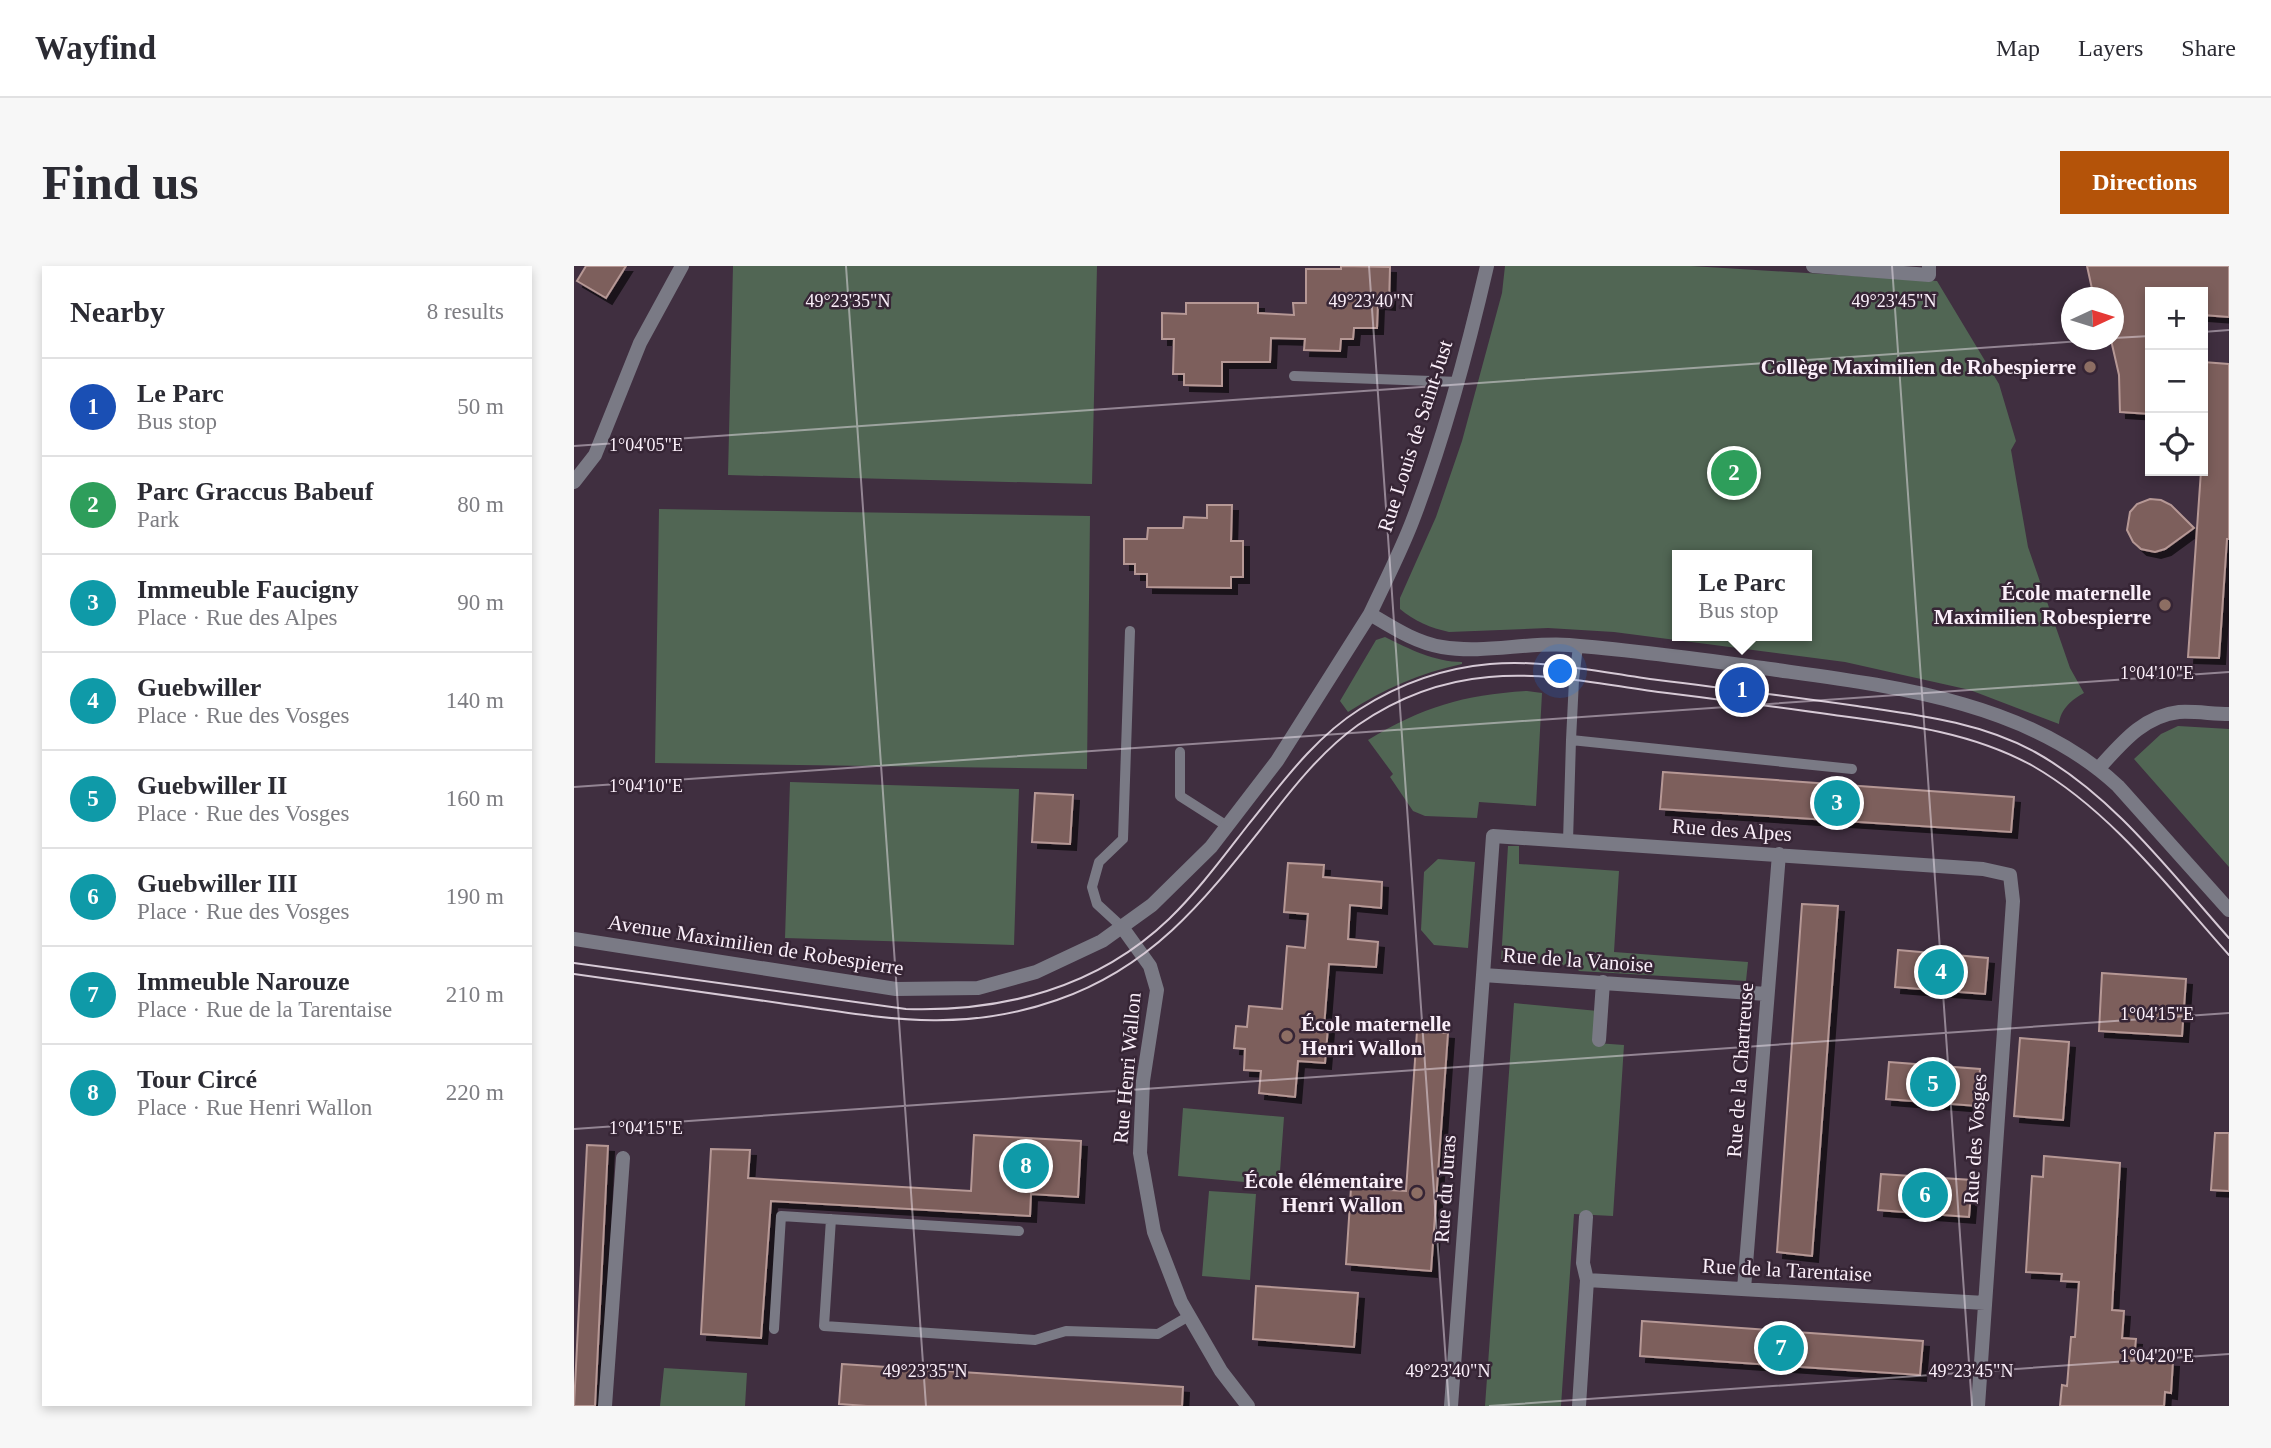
<!DOCTYPE html>
<meta charset="utf-8">
<style>
body{margin:0;font-family:"Times New Roman",serif;background:#f7f7f7;color:#2b2b33}
.controls{position:absolute;right:21px;top:21px;display:grid;overflow:hidden;border-radius:0px;box-shadow:0 4px 10px #0003}
.controls button{width:63px;height:63px;display:grid;place-items:center;padding:0;border:0;border-bottom:2px solid #e1e1e2;background:#fff;color:#2b2b33;font:35px sans-serif}
.compass{position:absolute;left:1487px;top:21px;width:63px;height:63px;border-radius:50%;background:#fff;box-shadow:0 4px 10px #0003;rotate:86deg}
.you{position:absolute;left:987px;top:406px;width:24px;height:24px;margin:-18px;border:5px solid #fff;border-radius:50%;background:#1a73e8;box-shadow:0 0 0 10px #1a73e833}
.badge{display:grid;place-items:center;width:46px;height:46px;border-radius:50%;background:#b45309;color:#fff;font-size:23px;font-weight:700}
.pin{position:absolute;translate:-50% -50%;border:4px solid #fff;box-shadow:0 2px 7px #0006}
.popup{position:absolute;left:1098px;top:284px;width:140px;height:91px;box-sizing:border-box;display:grid;place-content:center;border-radius:0px;background:#fff;filter:drop-shadow(0 2px 5px #0005);font-size:23px;white-space:nowrap;color:#7c7c81}
.popup b{font-size:26px;color:#2b2b33}
.popup::after{content:'';position:absolute;left:50%;top:100%;margin-left:-14px;border:14px solid transparent;border-top-color:#fff}
.list{margin:0;padding:0;list-style:none}
h2{display:flex;justify-content:space-between;align-items:center;height:91px;margin:0;padding:0 28px;font-size:30px}
h2 small{font-size:23px;font-weight:400;color:#7c7c81}
.list li{display:grid;grid-template-columns:46px 1fr auto;gap:21px;align-items:center;box-sizing:border-box;height:98px;padding:0 28px;border-top:2px solid #e1e1e2}
.list b{display:block;font-size:26px;white-space:nowrap}
.list p{margin:0;font-size:23px;white-space:nowrap;color:#7c7c81}
.list em{font-size:23px;font-style:normal;color:#7c7c81}
.icon{flex:none;width:38px;height:38px;fill:none;stroke:currentColor;stroke-width:2;stroke-linecap:round;stroke-linejoin:round}
.map{position:relative;flex:none;width:1655px;height:1140px;overflow:hidden;border-radius:0px}
header{display:flex;align-items:center;gap:42px;box-sizing:border-box;height:98px;padding:0 35px;background:#fff;border-bottom:2px solid #e1e1e2}
header strong{font-size:33px}
nav{display:flex;gap:38px;margin-inline-start:auto;font-size:24px}
.intro{display:flex;align-items:center;justify-content:space-between;box-sizing:border-box;height:168px;padding:0 42px}
h1{margin:0;font-size:49px}
.button{padding:18px 32px;border-radius:0px;background:#b45309;color:#fff;font-size:24px;font-weight:700}
main{display:flex;gap:42px;padding:0 42px}
aside{flex:1;background:#fff;border-radius:0px;box-shadow:0 4px 10px #0003}
.map>svg:first-child{display:block}
.green{fill:#516654;fill-rule:evenodd}
.building{fill:#7d5e5c;stroke:#b69895;stroke-width:2;filter:url(#shadow)}
.lines{fill:none;stroke-linecap:round;stroke-linejoin:round}
.service{stroke:#7a7a85;stroke-width:10}
.minor{stroke:#7a7a85;stroke-width:14}
.tertiary{stroke:#7a7a85;stroke-width:14}
.tram{stroke:#d7cad6;stroke-width:2}
.ticks{fill:none;stroke:#fbeffa;stroke-width:2;stroke-opacity:0.45}
.education-dot{fill:#8d6e63;stroke:#362535;stroke-width:2.5}
.labels{text-anchor:middle;stroke-width:5;stroke-linejoin:round;paint-order:stroke}
.poi-label{font-size:21px;font-weight:bold;fill:#fbeffa;stroke:#362535;text-anchor:end}
.street-label{font-size:21px;fill:#fbeffa;stroke:#362535}
.ticks-label{font-size:18px;text-anchor:middle;fill:#fbeffa;stroke:#362535;stroke-width:5;stroke-linejoin:round;paint-order:stroke}
</style>
<header>
<strong>Wayfind</strong>
<nav><a>Map</a><a>Layers</a><a>Share</a></nav>
</header>
<div class="intro"><h1>Find us</h1><a class="button">Directions</a></div>
<main>
<aside>
<h2>Nearby<small>8 results</small></h2>
<ul class="list">
<li><span class="badge" style="background:#1a4fb4">1</span><div><b>Le Parc</b><p>Bus stop</p></div><em>50 m</em></li>
<li><span class="badge" style="background:#2e9e5b">2</span><div><b>Parc Graccus Babeuf</b><p>Park</p></div><em>80 m</em></li>
<li><span class="badge" style="background:#0f9aa8">3</span><div><b>Immeuble Faucigny</b><p>Place · Rue des Alpes</p></div><em>90 m</em></li>
<li><span class="badge" style="background:#0f9aa8">4</span><div><b>Guebwiller</b><p>Place · Rue des Vosges</p></div><em>140 m</em></li>
<li><span class="badge" style="background:#0f9aa8">5</span><div><b>Guebwiller II</b><p>Place · Rue des Vosges</p></div><em>160 m</em></li>
<li><span class="badge" style="background:#0f9aa8">6</span><div><b>Guebwiller III</b><p>Place · Rue des Vosges</p></div><em>190 m</em></li>
<li><span class="badge" style="background:#0f9aa8">7</span><div><b>Immeuble Narouze</b><p>Place · Rue de la Tarentaise</p></div><em>210 m</em></li>
<li><span class="badge" style="background:#0f9aa8">8</span><div><b>Tour Circé</b><p>Place · Rue Henri Wallon</p></div><em>220 m</em></li>
</ul>
</aside>
<div class="map">
<svg width="1655" height="1140" viewBox="0 0 1655 1140">
<defs>
<filter id="shadow"><feDropShadow dx="6" dy="6" stdDeviation="0" flood-color="#0009"/></filter>
</defs>
<rect width="100%" height="100%" fill="#402f40"/>
<path class="green" d="M159,0H523L518,218L154,209Z
M931,0H1117L1363,15L1425,118L1442,175L1437,184L1454,281L1496,402L1510,427C1498,433 1486,444 1485,458L1396,424L1271,396L1040,366L974,362L875,366C857,362 840,355 826,343V332L862,251L888,175L928,27ZM1103,289H1233V370H1103Z
M85,243L516,250L513,503L81,497Z
M811,371C835,383 861,396 888,396V398C846,407 810,423 774,446L766,435L802,374Z
M953,425L968,427L962,540L905,536L903,552L851,550L839,545L816,511L819,508L794,474C849,441 889,429 953,425Z
M1604,460L1655,463V601L1560,493L1587,468Z
M216,516L445,523L440,679L211,672Z
M934,580H945V598L1045,605L1040,686L1174,696L1172,715L1005,705L1001,700L927,695Z
M864,593L901,596L894,682L860,679L847,664L850,606Z
M940,737L1024,745L1022,777L1050,779L1039,950L1000,948L987,1140H911Z
M609,842L710,851L705,919L604,910Z
M635,925L682,928L676,1014L628,1010Z
M90,1102L173,1107L171,1140H86Z"/>
<path class="building" d="M12,0H52L32,32L3,15Z
M767,0L816,1L815,38L804,37L803,62H780L779,73H767L766,85L730,84L731,73L697,72L696,96H648V120L610,119V108H599L600,73H588V47L612,48V37H684V47L720,49L719,37H732V3H767Z
M1513,0H1655V51L1629,49V26H1576V148L1546,146L1545,109L1537,74H1539V32H1520Z
M1629,96L1655,98V273H1653L1645,392L1614,391L1627,205H1629Z
M1576,233L1587,234L1597,239L1620,262L1591,283L1581,286L1567,283L1559,276L1553,264L1556,246L1563,238Z
M633,239H658L657,275H669V311H657V322L573,321V308H561V298H550V273H573L574,262H609L610,251L633,252Z
M1089,506L1440,531L1437,566L1086,543Z
M461,527L499,529L496,578L458,576Z
M714,597L750,599L749,611L808,616L807,642L776,639L774,673L804,676L802,701L755,698L750,761H754L751,797L724,795L721,831L685,827L687,805L670,804L671,783L660,782L662,760L673,761L675,740L708,743L713,680L731,682L734,648L710,646Z
M1228,638L1264,640L1238,990L1203,986Z
M1324,684L1414,692L1411,728L1321,721Z
M1528,707L1612,713L1608,770L1525,765Z
M843,765L874,767L857,1005L772,998L777,922L832,925Z
M1446,772L1495,776L1489,854L1440,850Z
M1315,796L1406,803L1403,840L1312,833Z
M1641,867H1655V925L1637,924Z
M400,869L507,875L504,931L457,928L456,950L197,935L187,1072L127,1068L137,883L176,884L174,912L397,925Z
M13,879L34,880L21,1140H0Z
M1470,890L1546,897L1538,1044L1550,1045L1548,1072L1562,1073L1560,1093L1599,1095L1597,1127L1591,1126L1590,1140H1486L1488,1119L1493,1120L1497,1071H1501L1505,1016L1487,1015L1488,1008L1452,1006L1458,910L1469,911Z
M1307,908L1398,914L1395,951L1304,944Z
M682,1020L784,1027L780,1081L679,1073Z
M1068,1055L1349,1075L1346,1109L1066,1090Z
M268,1098L609,1121L608,1140H293L265,1138Z"/>
<g class="lines">
<path class="service" d="M720,110L885,116
M997,474L1000,414L1004,380
M606,486V530L653,560
M994,575L997,474L1278,503
M548,661L523,638L518,621L525,596L549,573L556,365
M257,953L250,1060L461,1074L492,1065L584,1068L615,1050
M200,1063L207,950L445,965"/>
<path class="minor" d="M1239,0L1355,9V0
M796,348C810,318 826,287 838,256C870,173 893,87 913,0
M1525,502C1547,478 1569,450 1605,446C1621,445 1639,448 1655,448
M548,661L576,700L583,724L569,815L566,887L580,966L607,1036L647,1105L674,1140
M0,673L322,723L404,722L462,706L528,675L578,639L637,581L703,495L796,348C818,361 842,377 868,381C910,388 952,376 995,379C1060,384 1124,393 1189,402C1309,419 1451,433 1544,520L1655,644
M1193,728L909,709L919,570L1409,603L1436,609L1439,635L1404,1140
M1025,774L1029,716
M1013,1014L1411,1037
M1170,1023L1205,588
M31,1140L49,892
M877,1140L909,709
M1005,1140L1013,1014L1009,997L1012,951"/>
<path class="tertiary" d="M0,216L21,189L66,77L108,0"/>
<path class="tram" d="M0,697L332,743C429,746 523,722 595,653C624,625 649,591 674,559C708,517 740,472 786,443C825,418 870,402 916,398C972,393 1029,407 1084,414C1151,422 1217,431 1283,440C1344,449 1406,456 1461,486C1540,530 1596,606 1655,672
M0,708C68,718 137,727 205,737C305,751 384,769 483,734C581,700 632,632 694,554C720,520 749,484 784,459C823,432 868,415 915,411C974,405 1035,420 1093,427C1149,434 1205,441 1260,449C1329,458 1398,466 1459,500C1537,545 1596,623 1655,689"/>
</g>
<path class="ticks" d="M272,0L352,1140M795,0L875,1140M1318,0L1398,1140M1629,66L1655,64M1540,72L1576,70M0,180L1521,74M0,521L1655,406M0,863L1655,747M915,1140L1655,1088"/>
<g class="education-dot">
<circle cx="1516" cy="101" r="7"/>
<circle cx="1591" cy="339" r="7"/>
<circle cx="713" cy="770" r="7"/>
<circle cx="843" cy="927" r="7"/>
</g>
<g class="labels">
<g class="poi-label">
<text x="1502" y="108">Collège Maximilien de Robespierre</text>
<text x="1577" y="334">École maternelle<tspan x="1577" dy="24">Maximilien Robespierre</tspan></text>
<text x="727" y="765" text-anchor="start">École maternelle<tspan x="727" dy="24">Henri Wallon</tspan></text>
<text x="829" y="922">École élémentaire<tspan x="829" dy="24">Henri Wallon</tspan></text>
</g>
<g class="street-label">
<text transform="translate(841 170) rotate(-72)" y="7">Rue Louis de Saint-Just</text>
<text transform="translate(1158 564) rotate(4)" y="7">Rue des Alpes</text>
<text transform="translate(182 679) rotate(9)" y="7">Avenue Maximilien de Robespierre</text>
<text transform="translate(1004 694) rotate(4)" y="7">Rue de la Vanoise</text>
<text transform="translate(553 802) rotate(-85)" y="7">Rue Henri Wallon</text>
<text transform="translate(1166 804) rotate(-86)" y="7">Rue de la Chartreuse</text>
<text transform="translate(1401 873) rotate(-86)" y="7">Rue des Vosges</text>
<text transform="translate(871 923) rotate(-86)" y="7">Rue du Juras</text>
<text transform="translate(1213 1004) rotate(3)" y="7">Rue de la Tarentaise</text>
</g>
</g>
<g class="ticks-label">
<text x="274" y="41">49°23'35"N</text>
<text x="797" y="41">49°23'40"N</text>
<text x="1320" y="41">49°23'45"N</text>
<text x="72" y="185">1°04'05"E</text>
<text x="1583" y="413">1°04'10"E</text>
<text x="72" y="526">1°04'10"E</text>
<text x="1583" y="754">1°04'15"E</text>
<text x="72" y="868">1°04'15"E</text>
<text x="1583" y="1096">1°04'20"E</text>
<text x="351" y="1111">49°23'35"N</text>
<text x="874" y="1111">49°23'40"N</text>
<text x="1397" y="1111">49°23'45"N</text>
</g>
</svg>
<div class="controls">
<button>+</button>
<button>−</button>
<button><svg class="icon" aria-label="locate" viewBox="0 0 24 24"><circle cx="12" cy="12" r="6"/><path d="M12 2v4M12 18v4M2 12h4M18 12h4"/></svg></button>
</div>
<svg class="compass" viewBox="-18 -18 36 36"><path d="M0-13l5 13h-10z" fill="#e53935"/><path d="M0 13l5-13h-10z" fill="#7c7c81"/></svg>
<div class="you"></div>
<div class="pin badge" style="left:1168px;top:424px;background:#1a4fb4">1</div>
<div class="popup"><b>Le Parc</b>Bus stop</div>
<div class="pin badge" style="left:1160px;top:207px;background:#2e9e5b">2</div>
<div class="pin badge" style="left:1263px;top:537px;background:#0f9aa8">3</div>
<div class="pin badge" style="left:1367px;top:706px;background:#0f9aa8">4</div>
<div class="pin badge" style="left:1359px;top:818px;background:#0f9aa8">5</div>
<div class="pin badge" style="left:1351px;top:929px;background:#0f9aa8">6</div>
<div class="pin badge" style="left:1207px;top:1082px;background:#0f9aa8">7</div>
<div class="pin badge" style="left:452px;top:900px;background:#0f9aa8">8</div>
</div>
</main>
